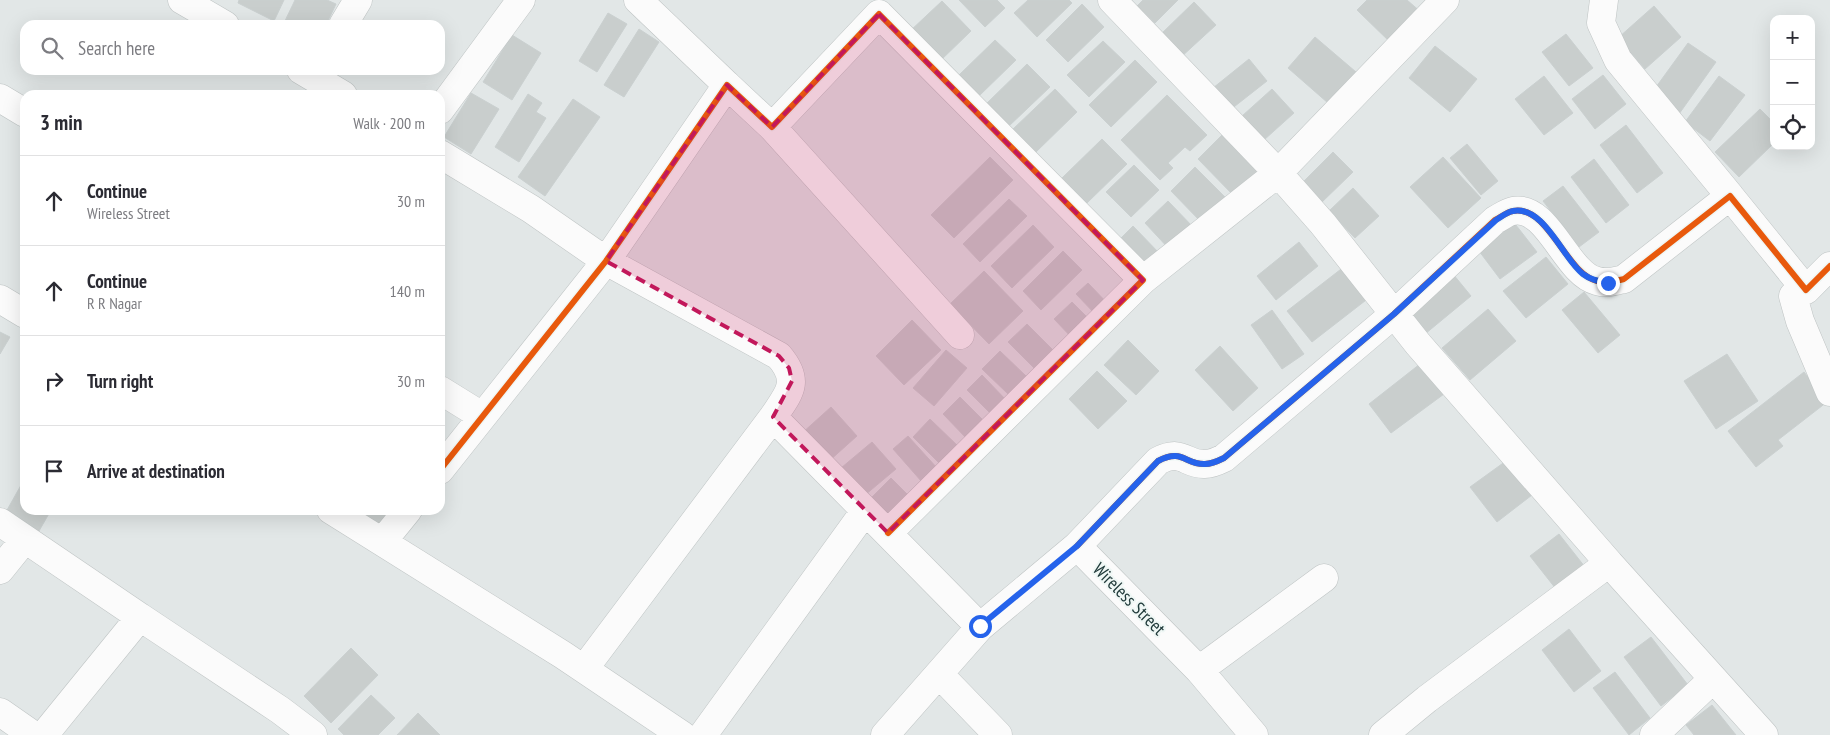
<!DOCTYPE html>
<meta charset="utf-8">
<style>
body{margin:0;font-family:"PT Sans Narrow",sans-serif;background:#f7f7f7;color:#2b2b33}
.controls{position:absolute;right:15px;top:15px;display:grid;overflow:hidden;border-radius:10px;box-shadow:0 5px 20px #0002}
.controls button{width:45px;height:45px;display:grid;place-items:center;padding:0;border:0;border-bottom:1px solid #e1e1e2;background:#fff;color:#2b2b33;font:25px sans-serif}
.stop{position:absolute;width:15px;height:15px;margin:-11px;border:4px solid #2563eb;border-radius:50%;background:#fff}
.stop.end{background:#2563eb;border-color:#fff;box-shadow:0 1px 5px #0008}
.list{margin:0;padding:0;list-style:none}
h2{display:flex;justify-content:space-between;align-items:center;height:65px;margin:0;padding:0 20px;font-size:21px}
h2 small{font-size:16px;font-weight:400;color:#7c7c81}
.list li{display:grid;grid-template-columns:32px 1fr auto;gap:15px;align-items:center;box-sizing:border-box;height:90px;padding:0 20px;border-top:1px solid #e1e1e2}
.list b{display:block;font-size:19px;white-space:nowrap}
.list p{margin:0;font-size:16px;white-space:nowrap;color:#7c7c81}
.list em{font-size:16px;font-style:normal;color:#7c7c81}
.icon{flex:none;width:28px;height:28px;fill:none;stroke:currentColor;stroke-width:2;stroke-linecap:round;stroke-linejoin:round}
.map{position:relative;flex:none;width:1830px;height:735px;overflow:hidden}
.search{position:absolute;background:#fff;box-shadow:0 5px 20px #0002;left:20px;top:20px;width:425px;height:55px;display:flex;align-items:center;gap:12px;box-sizing:border-box;padding:0 18px;border-radius:15px;color:#7c7c81;font-size:19px}
.panel{position:absolute;background:#fff;box-shadow:0 5px 20px #0002;left:20px;top:90px;width:425px;height:425px;border-radius:15px}
.map>svg:first-child{display:block}
.building{fill:#c9cecd;stroke:#cad0d0}
.lines{fill:none;stroke-linecap:round;stroke-linejoin:round}
.street-casing{stroke:#bfc4c4;stroke-width:29}
.street{stroke:#fbfbfb;stroke-width:28}
.cycleway-casing{stroke:#eff7f5;stroke-width:9}
.cycleway{stroke:#e8590c;stroke-width:6}
.route{stroke:#2563eb;stroke-width:6}
.marked{fill:#c2185b;fill-opacity:0.2;stroke:#c2185b;stroke-width:4;stroke-dasharray:10 6;stroke-linejoin:round}
.labels{text-anchor:middle;stroke-width:4;stroke-linejoin:round;paint-order:stroke}
.street-label{font-size:18px;fill:#203a3a;stroke:#eff7f5}
</style>
<div class="map">
<svg width="1830" height="735" viewBox="0 0 1830 735">
<rect width="100%" height="100%" fill="#e2e7e7"/>
<path class="building" d="M239,0H284L274,21L238,3Z
M295,0H327L336,4L326,25H283Z
M959,0H997L1005,8L985,27Z
M1028,0H1069L1072,3L1037,37L1014,13Z
M1143,0H1178L1155,23L1137,6Z
M1367,0H1407L1422,13L1392,44L1357,10Z
M942,1L971,31L939,62L909,32Z
M1194,2L1216,25L1180,58L1159,36Z
M1082,4L1104,27L1068,62L1046,40Z
M1654,6L1681,37L1645,69L1618,38Z
M608,13L627,24L597,72L579,61Z
M639,29L659,42L624,97L604,85Z
M1566,34L1593,68L1569,86L1542,52Z
M512,35L541,53L512,100L483,82Z
M1315,37L1356,72L1328,103L1288,68Z
M995,40L1016,60L979,96L959,75Z
M1103,41L1125,62L1089,97L1067,75Z
M1688,43L1716,62L1679,114L1651,94Z
M1435,46L1477,79L1450,112L1409,78Z
M1249,59L1267,81L1230,110L1213,88Z
M1135,60L1157,82L1111,127L1089,105Z
M1027,64L1050,87L1008,127L986,104Z
M1603,75L1626,104L1595,129L1572,99Z
M1544,76L1573,113L1544,135L1515,99Z
M1719,76L1745,95L1710,141L1685,122Z
M1055,89L1077,112L1035,153L1012,130Z
M1272,89L1294,113L1264,140L1242,116Z
M471,93L499,109L471,154L444,137Z
M528,94L542,103L536,112L546,118L519,162L495,147Z
M1167,95L1207,135L1190,151L1185,147L1168,163L1173,168L1160,180L1121,140Z
M573,99L600,117L545,196L518,177Z
M1760,109L1774,123V143L1739,177L1715,152Z
M1626,125L1663,173L1637,193L1600,145Z
M1222,135L1260,173L1235,197L1198,159Z
M1102,139L1127,164L1087,203L1062,178Z
M1467,144L1498,181L1481,195L1450,158Z
M1333,152L1353,172L1320,204L1301,184Z
M990,157L1013,180L954,238L931,215Z
M1443,157L1481,198L1448,228L1410,187Z
M1594,159L1629,205L1606,223L1571,177Z
M1134,165L1159,190L1131,217L1106,192Z
M1195,167L1228,200L1203,224L1171,191Z
M1563,186L1599,232L1579,247L1543,201Z
M1353,188L1379,216L1355,238L1329,211Z
M1009,199L1027,216L980,262L963,244Z
M1168,201L1194,228L1171,251L1145,223Z
M1512,220L1537,252L1500,279L1476,247Z
M1033,225L1054,247L1012,288L991,266Z
M1133,226L1160,254L1140,273L1113,246Z
M1299,242L1318,266L1276,300L1257,276Z
M1063,251L1082,270L1041,310L1023,291Z
M1546,257L1568,284L1526,318L1503,291Z
M1345,266L1370,297L1312,342L1287,311Z
M984,271L1023,311L989,344L950,304Z
M1453,274L1471,296L1425,334L1407,311Z
M1088,283L1110,306L1098,317L1076,294Z
M1584,292L1620,335L1598,353L1562,310Z
M1072,302L1093,323L1075,341L1054,319Z
M1488,309L1516,341L1470,380L1442,348Z
M1272,310L1304,354L1282,369L1251,325Z
M912,320L941,350L904,385L876,356Z
M1027,324L1057,354L1038,372L1008,342Z
M0,332L10,337L0,354Z
M1128,340L1159,371L1136,395L1104,365Z
M1220,346L1258,388L1233,411L1195,370Z
M946,350L967,368L934,406L913,388Z
M1000,351L1026,376L1008,394L982,369Z
M1727,354L1758,401L1716,429L1684,381Z
M1420,364L1444,394L1391,433L1369,404Z
M1097,371L1127,401L1098,429L1069,399Z
M1804,372L1827,402L1778,440L1783,446L1756,467L1728,431Z
M982,375L1008,402L993,416L967,390Z
M960,397L987,424L969,441L943,414Z
M831,407L857,436L828,462L801,434Z
M930,419L960,448L942,466L913,437Z
M908,436L938,469L922,482L893,449Z
M872,442L896,469L865,495L841,468Z
M1506,461L1532,495L1497,522L1470,487Z
M25,478V510H51L35,538L2,519Z
M891,478L913,500L889,522L868,501Z
M359,510H396L382,533L355,516Z
M1559,534L1585,567L1556,589L1530,556Z
M1569,629L1601,671L1574,692L1542,650Z
M1651,637L1688,685L1661,706L1624,657Z
M351,648L378,675L331,723L304,696Z
M1615,672L1650,718L1629,735L1593,688Z
M371,695L395,718L378,735H344L338,729Z
M1712,705L1736,735H1694L1686,725Z
M418,713L440,735H397Z"/>
<g class="lines">
<defs>
<path id="street" d="M182,0L225,25
M638,0L727,85
M1112,0L1278,173L1323,224L1418,344L1609,563
M1604,0L1601,23L1618,60L1730,196
M343,25L358,0
M301,70L343,95
M0,98L25,113
M440,110L521,0
M772,127L960,335
M440,154L531,209L606,261L779,356C801,382 789,393 773,417L980,627
M1143,280L1278,173L1445,0
M1806,290L1793,296L1800,321L1830,392
M0,299L25,314
M440,390L482,416
M440,470L606,261L727,85L772,127L879,14L1143,280L888,533
M331,510L563,655L682,735
M0,522L140,617L44,735
M382,542L408,510
M1077,546L1158,461C1183,448 1185,465 1205,464C1212,464 1218,461 1224,458L1394,314L1495,220C1501,217 1507,212 1513,211C1548,204 1566,274 1597,281C1607,284 1615,281 1624,279L1730,196L1806,290L1830,266
M0,570L25,539
M140,617L280,710L313,735
M584,669L773,417
M1199,670L1254,735
M939,674L998,735
M0,712L33,735
M703,735L865,511
M885,735L980,627L1077,546L1199,670L1324,578
M1383,735L1427,699L1609,563L1764,735
M1654,735L1713,679"/>
</defs>
<use href="#street" class="street-casing"/>
<use href="#street" class="street"/>
<defs>
<path id="cycleway" d="M440,470L606,261L727,85L772,127L879,14L1143,280L888,533
M1077,546L1158,461C1183,448 1185,465 1205,464C1212,464 1218,461 1224,458L1394,314L1495,220C1501,217 1507,212 1513,211C1548,204 1566,274 1597,281C1607,284 1615,281 1624,279L1730,196L1806,290L1830,266"/>
</defs>
<use href="#cycleway" class="cycleway-casing"/>
<use href="#cycleway" class="cycleway"/>
</g>
<g class="lines">
<path class="route" d="M980,626L1077,546L1158,461C1183,448 1185,465 1205,464C1212,464 1218,461 1224,458L1394,314L1496,220C1501,217 1507,212 1513,211C1544,205 1563,259 1583,274C1591,280 1598,281 1608,283"/>
</g>
<path class="marked" d="M879,14L1143,280L888,533L773,417L792,381L789,368L779,356L606,261L727,85L772,127Z"/>
<g class="labels">
<g class="street-label">
<text transform="translate(1129 599) rotate(45)" y="6">Wireless Street</text>
</g>
</g>
</svg>
<div class="controls">
<button>+</button>
<button>−</button>
<button><svg class="icon" aria-label="locate" viewBox="0 0 24 24"><circle cx="12" cy="12" r="6"/><path d="M12 2v4M12 18v4M2 12h4M18 12h4"/></svg></button>
</div>
<div class="stop" style="left:980px;top:626px"></div>
<div class="stop end" style="left:1608px;top:283px"></div>
<div class="search"><svg class="icon" aria-label="search" viewBox="0 0 24 24"><circle cx="10" cy="10" r="6"/><path d="M15 15l6 6"/></svg>Search here</div>
<section class="panel">
<h2>3 min<small>Walk · 200 m</small></h2>
<ul class="list">
<li><svg class="icon" aria-label="ahead" viewBox="0 0 24 24"><path d="M12 20V5M6 11l6-6 6 6"/></svg><div><b>Continue</b><p>Wireless Street</p></div><em>30 m</em></li>
<li><svg class="icon" aria-label="ahead" viewBox="0 0 24 24"><path d="M12 20V5M6 11l6-6 6 6"/></svg><div><b>Continue</b><p>R R Nagar</p></div><em>140 m</em></li>
<li><svg class="icon" aria-label="right" viewBox="0 0 24 24"><path d="M7 20v-9h11M14 6l5 5-5 5"/></svg><div><b>Turn right</b></div><em>30 m</em></li>
<li><svg class="icon" aria-label="arrive" viewBox="0 0 24 24"><path d="M6 21V4h12l-3 4 3 4H6"/></svg><div><b>Arrive at destination</b></div></li>
</ul>
</section>
</div>
